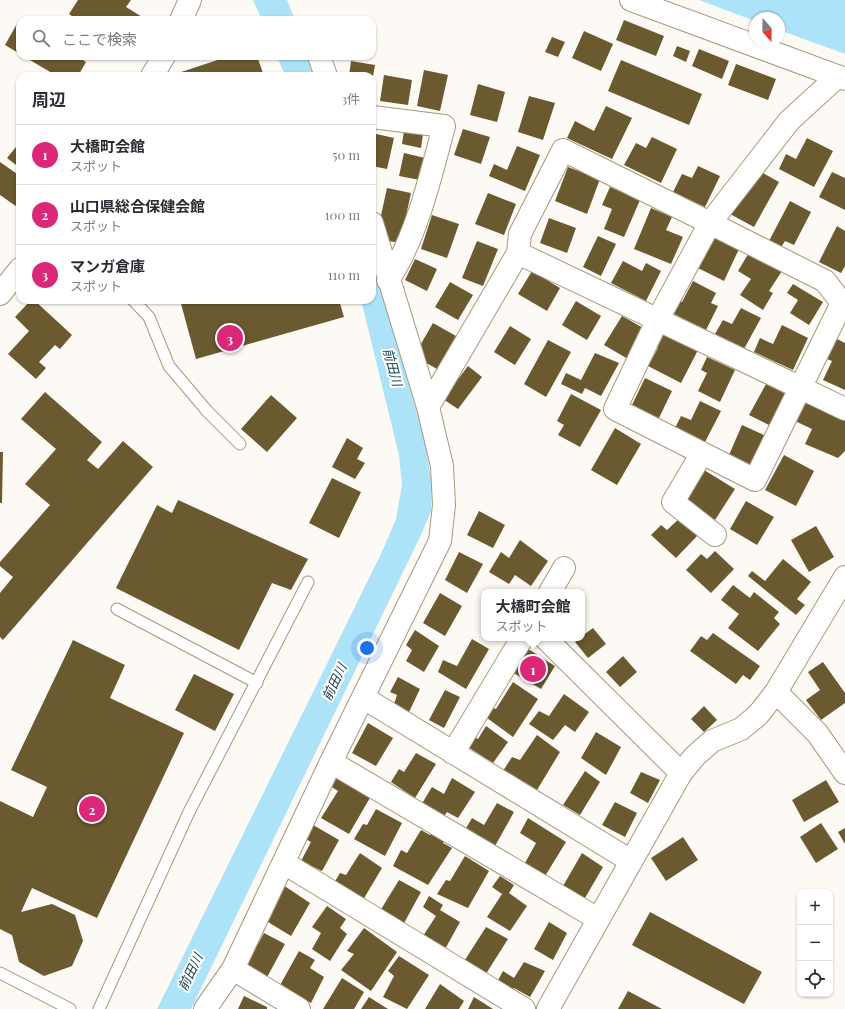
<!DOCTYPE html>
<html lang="ja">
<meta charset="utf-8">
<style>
body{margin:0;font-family:"Playfair Display","Noto Sans JP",serif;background:#f2f2f3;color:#2b2b33}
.controls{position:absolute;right:12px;bottom:12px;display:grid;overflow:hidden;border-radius:8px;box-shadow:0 1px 3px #0004}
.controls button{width:36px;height:36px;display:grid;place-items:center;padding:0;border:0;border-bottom:1px solid #e1e1e2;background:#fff;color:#2b2b33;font:20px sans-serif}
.compass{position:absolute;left:749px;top:12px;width:36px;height:36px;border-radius:50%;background:#fff;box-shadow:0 1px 3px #0004;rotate:160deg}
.you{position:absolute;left:367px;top:648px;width:14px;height:14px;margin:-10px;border:3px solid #fff;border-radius:50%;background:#1a73e8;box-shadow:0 0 0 6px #1a73e833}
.badge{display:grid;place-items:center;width:26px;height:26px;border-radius:50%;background:#db2777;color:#fff;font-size:13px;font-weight:700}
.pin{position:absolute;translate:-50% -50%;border:2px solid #fff;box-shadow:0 1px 4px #0006}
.popup{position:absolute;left:481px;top:589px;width:104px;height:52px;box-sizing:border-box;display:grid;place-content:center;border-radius:8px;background:#fff;filter:drop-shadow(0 1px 3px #0005);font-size:13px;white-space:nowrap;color:#7c7c81}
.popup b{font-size:15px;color:#2b2b33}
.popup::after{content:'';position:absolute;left:50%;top:100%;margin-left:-8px;border:8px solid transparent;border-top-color:#fff}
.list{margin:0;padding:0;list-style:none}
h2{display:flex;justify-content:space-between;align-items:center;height:52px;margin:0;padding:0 16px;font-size:17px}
h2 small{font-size:13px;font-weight:400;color:#7c7c81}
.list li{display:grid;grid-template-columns:26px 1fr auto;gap:12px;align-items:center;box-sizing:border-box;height:60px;padding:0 16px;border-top:1px solid #e1e1e2}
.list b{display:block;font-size:15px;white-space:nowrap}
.list p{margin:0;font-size:13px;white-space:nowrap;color:#7c7c81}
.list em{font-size:13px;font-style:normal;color:#7c7c81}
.icon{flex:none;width:22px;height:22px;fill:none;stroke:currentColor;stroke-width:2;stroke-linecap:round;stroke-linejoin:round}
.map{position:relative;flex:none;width:845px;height:1009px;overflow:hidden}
.search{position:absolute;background:#fff;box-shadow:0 1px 3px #0004;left:16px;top:16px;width:360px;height:44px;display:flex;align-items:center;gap:10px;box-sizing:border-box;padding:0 14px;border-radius:12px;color:#7c7c81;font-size:15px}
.panel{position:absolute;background:#fff;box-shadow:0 1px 3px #0004;left:16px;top:72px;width:360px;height:232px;border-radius:12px}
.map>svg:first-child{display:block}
.water{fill:#ace3f9}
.building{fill:#6b5a2f}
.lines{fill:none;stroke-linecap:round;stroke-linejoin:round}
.service-casing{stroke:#a5997f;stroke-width:13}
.minor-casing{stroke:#a5997f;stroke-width:24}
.secondary-casing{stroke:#a5997f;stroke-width:24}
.service{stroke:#fff;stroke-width:11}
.minor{stroke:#fff;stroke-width:22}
.secondary{stroke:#fff;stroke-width:22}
.labels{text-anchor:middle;stroke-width:4;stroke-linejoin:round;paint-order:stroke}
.water-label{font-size:13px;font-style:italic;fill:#144353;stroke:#fff}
</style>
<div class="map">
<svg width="845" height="1009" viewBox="0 0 845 1009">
<rect width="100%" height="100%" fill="#fdfaf5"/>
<path class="water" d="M253,0H287L295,20H262Z
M699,0H845V54L779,30V18H755V21Z
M277,56H308L315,76H285Z
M372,251L425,442L432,485L431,511L421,535L191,1009H157L381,554L396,519L402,485L399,455L361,300H372Z"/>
<path class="building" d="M78,0H131L126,7L147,20H78L69,14Z
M624,20L664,36L656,56L616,40Z
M18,22L20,23V54L5,45Z
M584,31L613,44L601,71L572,58Z
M552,37L565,42L558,57L545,52Z
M677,46L690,51L686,62L673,56Z
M699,49L729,61L722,79L692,66Z
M23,56H76L86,62L78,76H57Z
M230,56H257L264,76H179L178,73Z
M621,60L702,94L689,125L608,91Z
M351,61L375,65L373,76H349Z
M736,64L776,79L768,100L728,85Z
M424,70L448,75L440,111L417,106Z
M384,75L412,80L408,105L380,101Z
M478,84L505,92L497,122L470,115Z
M529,96L555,103L543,140L518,132Z
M606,106L632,118L612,159L567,138L575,121L594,131Z
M463,129L490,137L481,164L454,155Z
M404,131L423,134L421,148L402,144Z
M372,133L394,138L387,169L372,166L374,155L372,154Z
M652,137L677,149L661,183L624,165L636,143L646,148Z
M807,138L833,151L814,187L779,169L786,154L796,159Z
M20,142V168L7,158Z
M517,146L540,155L525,191L489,176L494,164L507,170Z
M404,153L425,158L420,180L399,176Z
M0,162L20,176V209L0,195Z
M698,166L720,176L705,207L673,192L682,174L692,178Z
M568,167L600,179L587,214L555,201Z
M761,172L779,182L754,227L730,214Z
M832,172L845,178V210L819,197Z
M610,187L640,200L624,237L604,229L612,209L602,205Z
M387,188L411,193L400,243L383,240L378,229Z
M488,193L516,204L504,235L475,224Z
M790,201L811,212L794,245L785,241L780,249L768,243Z
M651,208L672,217L666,230L683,237L671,264L634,249Z
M432,215L459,224L447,258L421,249Z
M549,218L576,228L567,253L540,243Z
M837,226L845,231V266L841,273L819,262Z
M710,234L739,249L724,281L694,266Z
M598,236L616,244L601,276L583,267Z
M477,241L498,249L483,286L462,278Z
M750,251L782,271L769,291L773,293L763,310L740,295L751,279L738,271Z
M415,259L437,269L427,291L405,280Z
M623,261L642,271L646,263L661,271L646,301L611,283Z
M532,271L560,288L547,311L518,294Z
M693,281L716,293L711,303L718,306L706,330L670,312L677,300L682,302Z
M450,282L473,295L458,320L435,307Z
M793,284L823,302L809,325L790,313L798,300L787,293Z
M31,300H34L72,335L60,349L55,345L39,362L46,368L36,379L8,354L29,331L15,317Z
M180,300H339L344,317L196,359Z
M576,301L601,316L587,340L562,325Z
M741,308L761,318L744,349L715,334L723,320L732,324Z
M622,316L645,329L628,359L604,345Z
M433,323L456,336L437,369L414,356Z
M782,325L808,338L793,370L754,352L760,338L773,344Z
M510,326L531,339L515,365L494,352Z
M660,331L698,350L681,383L648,366L658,348L652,345Z
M837,339L845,343V390L823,380L832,361L827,359Z
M548,340L571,352L546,397L524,384Z
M595,353L619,363L601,396L585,388L582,394L561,384L566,373L581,380Z
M707,357L735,370L720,402L698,391L707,373L701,370Z
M468,366L482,377L458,409L443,399Z
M645,378L672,391L658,420L631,407Z
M766,384L788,395L771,426L749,415Z
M45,392L102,442L87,460L98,469L123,441L153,467L3,640L0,637V593L13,577L0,566V562L50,505L25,484L56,449L21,419Z
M571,394L601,410L580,447L558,435L564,425L557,421Z
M271,395L297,418L267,452L241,429Z
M700,401L721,411L704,444L674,430L681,416L691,420Z
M807,401L845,419V451L838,458L805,444L812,429L795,421Z
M742,425L764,435L751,465L729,455Z
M615,428L641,444L617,485L591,470Z
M347,438L363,448L357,459L365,463L355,479L332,467Z
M0,452H3L2,503H0Z
M784,455L814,471L796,506L765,490Z
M704,470L735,489L715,520L684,500Z
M332,478L361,492L339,538L309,523Z
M178,500L308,559L291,590L272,583L239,650L116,588L157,505L172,513Z
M746,501L774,517L757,545L730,529Z
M479,511L505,525L493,548L467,535Z
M680,518L698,535L676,558L651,535L661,525L667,530Z
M816,526L834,557L809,572L791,540Z
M520,540L548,561L531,586L515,575L509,584L489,572L501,552L509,558Z
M715,551L734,569L711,593L686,570L701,554L707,559Z
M459,552L483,564L467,593L445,580Z
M783,559L811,582L797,599L805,605L796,615L748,576L752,571L765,581Z
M733,585L750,598L754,592L779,612L774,618L780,624L758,651L728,628L739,614L721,600Z
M440,593L462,606L445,636L423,623Z
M593,628L606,644L588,658L575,642L582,638V636Z
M415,630L439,646L424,672L406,661L412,650L406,645Z
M713,633L760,666L750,680L743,675L736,684L690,651L701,636L707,640Z
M472,639L489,649L466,689L438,672L443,660L457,666Z
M73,640L125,665L110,698L184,733L97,918L32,888L21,912L52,904L75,915L83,941L72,966L44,976L19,962L12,935L0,929V801L33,817L47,787L11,770Z
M525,647L555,666L541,689L510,671Z
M623,656L637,672L620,687L606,672Z
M823,662L845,693V703L821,720L806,700L820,690L808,672Z
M194,674L234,694L215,731L175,710Z
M398,677L420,689L409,712L394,704L397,695L390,692Z
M513,682L538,699L513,737L483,715L489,706L496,709Z
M445,690L460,697L444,728L429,720Z
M564,694L589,712L575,732L565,725L553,740L529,724L539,711L549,716Z
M704,706L717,720L704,732L691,719Z
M368,723L393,738L376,766L352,753Z
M486,726L508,742L493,763L465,745L472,735L478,739Z
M596,732L621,747L606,775L581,758Z
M537,735L560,752L537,790L503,771L512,757L520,760Z
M416,753L436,764L415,798L391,782L399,769L404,772Z
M333,769L356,781L352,787L371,796L349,834L321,818L338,791L327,784Z
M585,771L600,782L580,815L563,805Z
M641,772L660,780L648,803L630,793Z
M452,778L475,792L458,818L447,812L443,818L421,805L432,787L444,794Z
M826,780L839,802L804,822L792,800Z
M615,802L637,813L625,837L602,825Z
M497,803L514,812L495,846L465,830L472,818L484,825Z
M376,809L402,823L385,856L354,839L363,824L367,825Z
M528,818L566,842L542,881L531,867L525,863L536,843L520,833Z
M308,822L339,840L322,871L301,861L311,842L300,836Z
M821,823L838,849L816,863L800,837Z
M845,828V844L838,832Z
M421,830L430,835L434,831L445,838L443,843L452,848L428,885L393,866L401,850L407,853Z
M683,837L698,860L666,881L651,858Z
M360,853L382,868L363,900L334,883L340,873L346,875Z
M582,853L603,867L585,898L563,886Z
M465,856L489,871L468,908L437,894L446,880L450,881Z
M500,876L514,885L509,893L527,906L510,931L487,917L502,894L492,887Z
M399,880L421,892L403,925L380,911Z
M283,885L310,903L291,936L263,919Z
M429,896L443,905L440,910L460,922L444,951L423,936L436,916L423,907Z
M327,906L346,919L340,928L347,934L330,961L312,949L321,933L312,927Z
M650,912L762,972L744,1004L632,945Z
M549,922L567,933L553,960L534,949Z
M486,927L508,939L484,977L463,963Z
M364,928L397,952L371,991L341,970L354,954L347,951Z
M264,933L285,944L265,981L239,966L252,940L258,944Z
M299,951L315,960L310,968L324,977L311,1003L279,987Z
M399,956L429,975L407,1009L383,997L394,976L388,971Z
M524,962L545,971L530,997L514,988L510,993L496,984L503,971L514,978Z
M342,978L364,992L354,1009H323Z
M440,984L464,1001L459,1009H425Z
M628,991L662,1009H618Z
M244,996L267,1007V1009H238Z
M369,997L388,1009H361Z
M474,997L493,1009H468Z"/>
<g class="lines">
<defs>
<path id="service" d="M133,300L149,317L169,366L207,411L240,444
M117,609L257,683
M0,973L70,1009
M99,1009L189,812L308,582"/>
<path id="minor" d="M631,0L845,79
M319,56L326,76
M372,117L444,126C431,175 416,239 388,280
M710,223L825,281L842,303L755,480L615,409L658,319Z
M518,253L520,234L563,150L710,223L789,121L838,76
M428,407L518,253L845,409
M702,453L673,502L715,535
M550,592L564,568
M545,638L681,773
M776,692L817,733L845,773
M364,698L631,861
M453,753L522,638
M331,762L598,919
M284,863L524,1009
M233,969L299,1009
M205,1009L233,969L331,762L440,541L444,505L442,466L428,407L372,223
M548,1009L681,773L695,756L712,741L741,729L758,715L776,692L845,577"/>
<path id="secondary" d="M181,20L190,0
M152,76L164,56
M0,294L20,269"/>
</defs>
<use href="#service" class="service-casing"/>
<use href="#minor" class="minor-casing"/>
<use href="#secondary" class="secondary-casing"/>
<use href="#service" class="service"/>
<use href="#minor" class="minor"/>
<use href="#secondary" class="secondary"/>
</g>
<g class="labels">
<g class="water-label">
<text transform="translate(393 367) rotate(75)" y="5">前田川</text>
<text transform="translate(334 682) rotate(-64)" y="5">前田川</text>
<text transform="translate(190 972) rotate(-64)" y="5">前田川</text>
</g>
</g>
</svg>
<div class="controls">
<button>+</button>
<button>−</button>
<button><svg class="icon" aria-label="locate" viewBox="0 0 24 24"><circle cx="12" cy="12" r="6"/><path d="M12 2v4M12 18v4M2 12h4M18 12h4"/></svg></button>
</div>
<svg class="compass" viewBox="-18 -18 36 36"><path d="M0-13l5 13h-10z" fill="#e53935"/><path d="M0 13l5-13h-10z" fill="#7c7c81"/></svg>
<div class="you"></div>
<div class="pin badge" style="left:533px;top:669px">1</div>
<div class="popup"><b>大橋町会館</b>スポット</div>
<div class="pin badge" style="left:92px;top:809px">2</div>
<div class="pin badge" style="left:230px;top:338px">3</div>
<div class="search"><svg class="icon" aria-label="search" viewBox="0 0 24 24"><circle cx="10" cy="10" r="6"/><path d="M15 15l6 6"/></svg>ここで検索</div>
<section class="panel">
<h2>周辺<small>3件</small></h2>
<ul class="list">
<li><span class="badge">1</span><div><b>大橋町会館</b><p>スポット</p></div><em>50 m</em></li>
<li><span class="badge">2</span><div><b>山口県総合保健会館</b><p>スポット</p></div><em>100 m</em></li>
<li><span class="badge">3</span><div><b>マンガ倉庫</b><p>スポット</p></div><em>110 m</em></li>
</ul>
</section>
</div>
